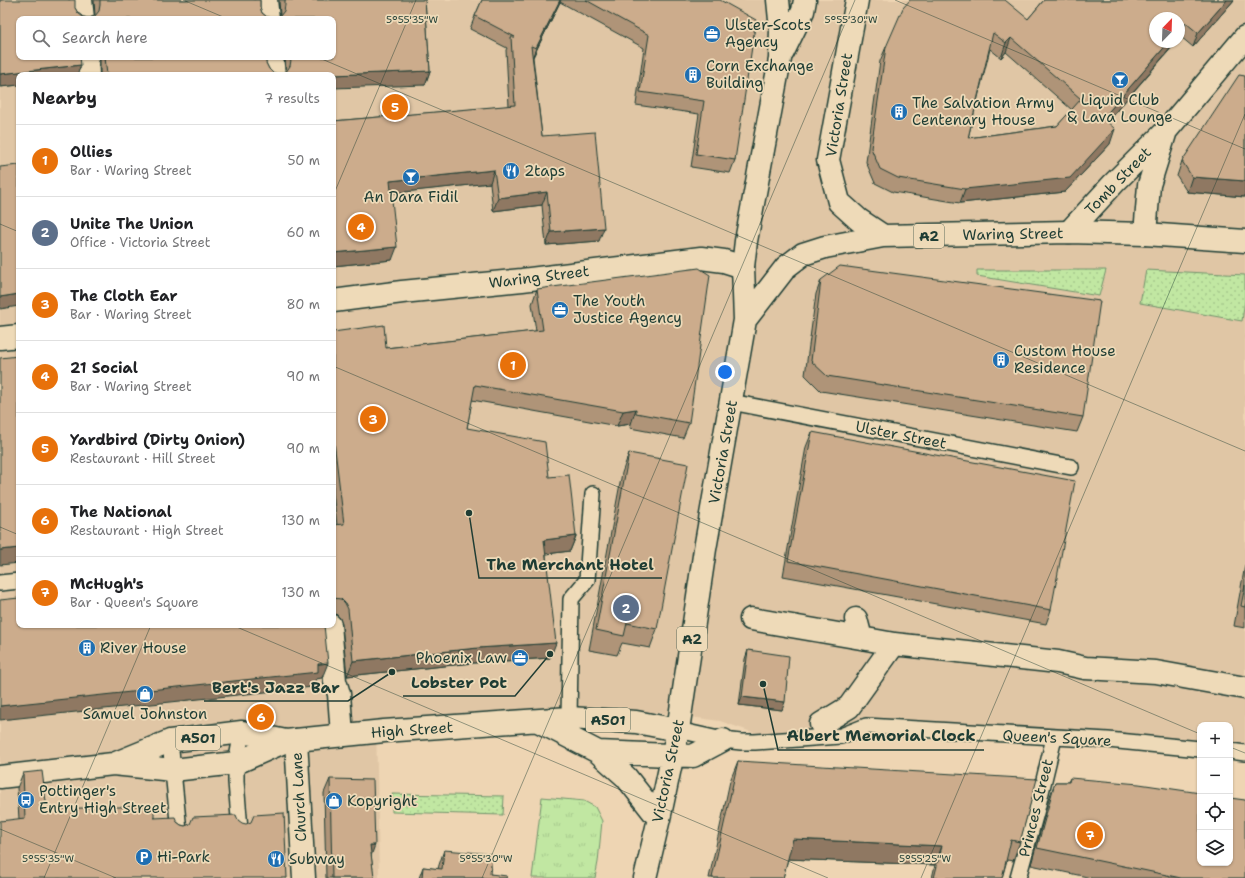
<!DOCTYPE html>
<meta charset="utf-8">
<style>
body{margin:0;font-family:"Shantell Sans",sans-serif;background:#f6f6f6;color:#202124}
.controls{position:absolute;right:12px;bottom:12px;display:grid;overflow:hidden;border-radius:8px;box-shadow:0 1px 3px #0004}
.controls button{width:36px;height:36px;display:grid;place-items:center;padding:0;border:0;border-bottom:1px solid #e0e0e0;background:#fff;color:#202124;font:20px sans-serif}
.compass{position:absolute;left:1149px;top:12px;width:36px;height:36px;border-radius:50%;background:#fff;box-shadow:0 1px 3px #0004;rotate:23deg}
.you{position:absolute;left:725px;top:372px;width:14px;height:14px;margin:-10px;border:3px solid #fff;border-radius:50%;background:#1a73e8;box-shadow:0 0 0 6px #1a73e833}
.badge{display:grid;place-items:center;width:26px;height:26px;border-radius:50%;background:#1f6fb2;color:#fff;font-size:13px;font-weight:700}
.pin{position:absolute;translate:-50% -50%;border:2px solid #fff;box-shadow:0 1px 4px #0006}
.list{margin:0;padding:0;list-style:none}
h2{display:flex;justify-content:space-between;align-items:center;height:52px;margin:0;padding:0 16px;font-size:17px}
h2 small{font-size:13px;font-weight:400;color:#757577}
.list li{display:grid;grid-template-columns:26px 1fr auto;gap:12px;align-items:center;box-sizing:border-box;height:72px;padding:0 16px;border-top:1px solid #e0e0e0}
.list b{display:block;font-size:15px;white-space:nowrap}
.list p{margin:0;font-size:13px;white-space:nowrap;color:#757577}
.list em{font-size:13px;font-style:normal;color:#757577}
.icon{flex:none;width:22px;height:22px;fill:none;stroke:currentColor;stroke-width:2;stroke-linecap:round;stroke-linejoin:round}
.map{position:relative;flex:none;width:1245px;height:878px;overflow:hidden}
.search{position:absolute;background:#fff;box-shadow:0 1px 3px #0004;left:16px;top:16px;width:320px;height:44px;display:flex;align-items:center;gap:10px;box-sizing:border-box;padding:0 14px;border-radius:8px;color:#757577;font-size:15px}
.panel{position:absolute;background:#fff;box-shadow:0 1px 3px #0004;left:16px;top:72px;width:320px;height:556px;border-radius:8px}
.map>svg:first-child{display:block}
.built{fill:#e0c6a5;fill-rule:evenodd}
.grass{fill:url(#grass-dots);stroke:#70926b}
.park{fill:url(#park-tufts);stroke:#70926b}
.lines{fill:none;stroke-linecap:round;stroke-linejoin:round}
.service-casing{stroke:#1f3d34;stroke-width:18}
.pedestrian-casing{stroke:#1f3d34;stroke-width:25}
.minor-casing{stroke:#1f3d34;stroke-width:25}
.primary-casing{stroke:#1f3d34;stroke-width:25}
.service{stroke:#eedab8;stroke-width:15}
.pedestrian{stroke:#eedab8;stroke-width:22}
.minor{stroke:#eedab8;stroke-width:22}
.primary{stroke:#eedab8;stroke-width:22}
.wall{fill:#af9478;stroke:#1f3d34;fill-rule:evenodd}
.shaded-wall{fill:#8f7862;stroke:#1f3d34}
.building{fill:#ccac8c;stroke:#1f3d34;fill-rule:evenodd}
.ticks{fill:none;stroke:#1f3d34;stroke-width:1;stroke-opacity:0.45}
.labels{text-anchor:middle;stroke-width:3.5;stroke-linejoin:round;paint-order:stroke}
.shield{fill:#eedab8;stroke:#5d6c5c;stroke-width:1}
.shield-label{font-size:14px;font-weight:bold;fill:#1f3d34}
.poi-label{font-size:15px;fill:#1f3d34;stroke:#eedab8;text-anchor:start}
.street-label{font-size:15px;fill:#1f3d34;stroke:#eedab8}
.ticks-label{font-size:10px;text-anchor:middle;fill:#1f3d34;stroke:#eedab8;stroke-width:3.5;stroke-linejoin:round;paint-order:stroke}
.leader{fill:none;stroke:#1f3d34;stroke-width:1.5}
.callout-dot{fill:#1f3d34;stroke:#eedab8;stroke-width:1.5}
.callout-label{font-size:16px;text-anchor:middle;font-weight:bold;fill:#1f3d34;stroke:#eedab8;stroke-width:3.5;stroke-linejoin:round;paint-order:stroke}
</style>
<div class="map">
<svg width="1245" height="878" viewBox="0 0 1245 878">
<defs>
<pattern id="grass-dots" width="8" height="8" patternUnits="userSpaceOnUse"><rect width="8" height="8" fill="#c1e7a2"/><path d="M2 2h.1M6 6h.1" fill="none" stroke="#a5c78c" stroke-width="1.8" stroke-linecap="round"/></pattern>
<pattern id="park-tufts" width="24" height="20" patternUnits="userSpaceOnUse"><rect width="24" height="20" fill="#c1e7a2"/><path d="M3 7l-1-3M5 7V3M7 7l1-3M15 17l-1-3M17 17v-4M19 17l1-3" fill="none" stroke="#a5c78c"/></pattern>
</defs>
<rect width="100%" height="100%" fill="#eed5b3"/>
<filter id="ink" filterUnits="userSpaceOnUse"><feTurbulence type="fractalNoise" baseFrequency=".025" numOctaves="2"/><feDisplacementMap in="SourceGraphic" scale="8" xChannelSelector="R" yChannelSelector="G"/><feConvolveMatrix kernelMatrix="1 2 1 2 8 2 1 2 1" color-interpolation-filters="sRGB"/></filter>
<g filter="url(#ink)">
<path class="built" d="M0,0H1245V753L1230,751V725H1200V749L866,726L775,740L720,721L655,712H610L376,722L379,878H0ZM1155,18H1179V42H1155ZM19,19H333V57H19ZM19,75H333V625H19Z"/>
<path class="grass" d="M977,270H1106L1099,296L977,276Z
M1146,270L1245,275V300L1242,321L1140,303Z
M392,794L504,796L503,815L392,812Z"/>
<path class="park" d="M542,797L584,801L595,807L602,821L598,862L595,878H532Z"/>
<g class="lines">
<defs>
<path id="service" d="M731,402L1071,467
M0,583L19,581
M569,718L571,599L587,580L593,494
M678,730L723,740L741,742H755L841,736L866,726L1108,740L1200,749
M170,741L179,831
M1230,751L1245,753
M240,829L236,782V763L242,732
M1018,878L1037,809L1054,738"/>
<path id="pedestrian" d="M81,0L83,19
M266,0L268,19
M87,57L88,75
M272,57L274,75
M751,619L861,638
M856,619L861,638L894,644L1058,662L1085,668L1156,672L1245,688
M821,724L849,707L894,644
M296,740L304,878"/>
<path id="minor" d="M1069,232L1114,183L1166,131L1245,37
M1145,234L1149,185L1165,134
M333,301L402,292L522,280L701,258L724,261L743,267
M0,338L19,336
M330,625L335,681L339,694L342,735"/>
<path id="primary" d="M857,0L828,160L839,202L859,220L883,236
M783,52L803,11L805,0
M745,320L786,267L803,254L825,247L883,236L1069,232L1145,234L1245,241
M538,721L598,752L626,777L659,819
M598,752L693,756L723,740
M116,763L170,741L242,732L286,741
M0,777L113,764L173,770L236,763L286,741L384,731L569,718L636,722L678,730
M645,878L661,810L678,730L705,549L745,320L743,267L746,241L780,59L781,30L778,0"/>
</defs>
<use href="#service" class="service-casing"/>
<use href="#pedestrian" class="pedestrian-casing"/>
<use href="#minor" class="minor-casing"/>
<use href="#primary" class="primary-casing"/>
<use href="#service" class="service"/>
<use href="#pedestrian" class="pedestrian"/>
<use href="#minor" class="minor"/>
<use href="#primary" class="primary"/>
</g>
<path class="wall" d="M0,0L75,8L78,13L83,17L89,18L95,16L94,0H260V7L262,13L267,17L274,18L280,16L279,0H425L430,71L425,85L333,75H100V57H266V63L269,69L273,73L280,74L286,72L285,57H333V19H19L81,65L77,75H19V85L0,87Z
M482,0H720L735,160L730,173L691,167L699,114L636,105L644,48L560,2L533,57L542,136L599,241L546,245L542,205L493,211L490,183L391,193L392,260L333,266V121L509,106L506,50L507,48L470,29L475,16Z
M1044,0H1234L1193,47L1181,37L1107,122L1110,144L1065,192L960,203L893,192L875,183L866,162L880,61L886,47L1028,19ZM990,49L1001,58L1006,52L1072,110L1057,126L968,138Z
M1245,76V197L1187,192L1177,176L1182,161Z
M821,280L1083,417L1077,432L821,391L805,375L816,294Z
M537,289L689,423L683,438L630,428L631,424L617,426L472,400L467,428L549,477L576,536L570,551L546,554L550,658L473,663L347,676L342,624L340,618L336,614L333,613V525H337L333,493V332L386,348L536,331L532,304Z
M812,432L1051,610L1046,624L783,576L806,447Z
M629,453L657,629L650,648L622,643L617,655L589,650L622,473Z
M1245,565V628L1234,626Z
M748,650L782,710L739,705L745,659Z
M738,761L1020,842L1013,861L1007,860L1002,878H932L935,865L788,859L783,878H709L730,781Z
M23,773L47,809L154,818L177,822L181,825L185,826L238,820L287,878L19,819L17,788Z
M1070,778L1245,878H1092L1031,865L1049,799L1055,782H1068Z
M330,779L371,855L374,878H326L324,793Z
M444,850L490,874L507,878H419L423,867L438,869L439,865Z"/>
<path class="shaded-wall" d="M560,0H561L560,2L531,61L536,48Z
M1227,0H1234L1193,47L1198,33Z
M1186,23L1181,37L1179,39V31Z
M1011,38L1006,52L1001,58L1006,43Z
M1169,42H1176L1098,132L1103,118Z
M81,65L77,75H19V85L0,87V74Z
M430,71L425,85L333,88V75Z
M1115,129L1110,144L1065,192L960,203L965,189Z
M494,170L490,183L385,194L390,181Z
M1192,177L1245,181V197L1187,192Z
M547,192L542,205L493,211L498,198Z
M604,228L599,241L546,245L551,232Z
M397,247L392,260L333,266V253Z
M19,294V306L0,309V297Z
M636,409L631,424L617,426L623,411Z
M576,536L570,551L538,555L544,540Z
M19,548V563L0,565V550Z
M556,643L550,658L473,663L347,676L353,661L478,648Z
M328,663L322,678L316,679L313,687L0,720V706Z
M742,697L785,702L782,710L739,705Z
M793,839L942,846L935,865L786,859Z
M370,845H375L370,859Z"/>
<path class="building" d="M0,0H75V8L78,13L83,17L89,18L95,16L99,11L100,5V0H260V7L262,13L267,17L274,18L280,16L284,11L285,5V0H425L430,71L333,75H107L105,57H266V63L269,69L273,73L280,74L286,72L290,66L291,60V57H333V19H19V57H80L81,65L0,74Z
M482,0H560L536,48L531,46L542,136L595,132L604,228L551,232L547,192L498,198L494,170L390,181L397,247L333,253V121L515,105L511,37H515L475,16Z
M586,0H720L756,20L735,160L696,154L704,101L640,92L649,35Z
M910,0H1005L1028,19L1044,0H1227L1198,33L1186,23L1179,31V18H1155V42H1169L1103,118L1115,129L1070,178L965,189L898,178L880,169L871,148L886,47L903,8ZM993,33L1006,43L1011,38L1081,99L1057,126L968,138Z
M1239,75L1245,76V181L1192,177L1182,161Z
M19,165V294L0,297V167Z
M840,266L1100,301L1083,417L827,376L811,361L821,280Z
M699,268L710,275L689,423L636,413V409L623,411L475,385L467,428L545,442L549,477L569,475L576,536L544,540L556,643L478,648L353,661L348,609L345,603L341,599L333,598V525L344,524L333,433V332L384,325L386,348L543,330L537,289Z
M19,356V548L0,550V358Z
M812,432L1075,481L1051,610L788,561Z
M629,453L688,464L657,629L627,623L624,636L596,630Z
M1245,585V607L1241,606Z
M19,598V625H324L328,663L318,664V672L0,706V600Z
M748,650L789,656L785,702L742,697Z
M738,761L1037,779L1020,842L1011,840L1002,878H934L942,846L793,839L783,878H712Z
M42,771L47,809L154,806V818L175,817L177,822L181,825L185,826L190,824L193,817L236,815L238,820L242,823L246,824L251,822L254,815L284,813L287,878H0V821L25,818L23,773Z
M1070,778L1139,784L1200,793V863H1230V798L1245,800V878H1181L1037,848L1055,782H1069Z
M330,779L373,780L375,845H370L374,878H332Z
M444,850L492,854L490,874L507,876V878H422L423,867L442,869Z"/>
</g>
<path class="ticks" d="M183,0L228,19M895,0L1245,149M317,57L1245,451M333,196L416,0M0,224L19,232M333,366L1200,734M0,527L19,535M232,625L828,878M1230,747L1245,753M0,829L116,878M44,878L151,625M482,878L855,0M921,878L1245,114"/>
<defs>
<symbol id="office-disc" viewBox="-11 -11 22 22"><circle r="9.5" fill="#1f6fb2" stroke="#eedab8"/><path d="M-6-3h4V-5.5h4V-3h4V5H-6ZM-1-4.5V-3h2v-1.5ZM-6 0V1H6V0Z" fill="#fff"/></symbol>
<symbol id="building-disc" viewBox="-11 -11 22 22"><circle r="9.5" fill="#1f6fb2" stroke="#eedab8"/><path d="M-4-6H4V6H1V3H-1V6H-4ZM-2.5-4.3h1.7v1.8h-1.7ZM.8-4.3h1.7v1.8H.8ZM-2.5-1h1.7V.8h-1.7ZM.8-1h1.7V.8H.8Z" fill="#fff"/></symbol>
<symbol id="bar-disc" viewBox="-11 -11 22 22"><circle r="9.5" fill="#1f6fb2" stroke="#eedab8"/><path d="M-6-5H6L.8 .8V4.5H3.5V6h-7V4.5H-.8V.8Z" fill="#fff"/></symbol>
<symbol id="restaurant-disc" viewBox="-11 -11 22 22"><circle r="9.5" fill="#1f6fb2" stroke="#eedab8"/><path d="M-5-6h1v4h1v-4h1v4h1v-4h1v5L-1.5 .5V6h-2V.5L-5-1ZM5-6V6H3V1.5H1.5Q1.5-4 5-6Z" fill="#fff"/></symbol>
<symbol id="shop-disc" viewBox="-11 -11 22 22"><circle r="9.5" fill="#1f6fb2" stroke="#eedab8"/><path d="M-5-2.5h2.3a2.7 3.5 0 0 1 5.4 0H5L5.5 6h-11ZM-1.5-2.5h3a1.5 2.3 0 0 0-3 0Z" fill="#fff"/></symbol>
<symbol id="bus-disc" viewBox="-11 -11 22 22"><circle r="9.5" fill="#1f6fb2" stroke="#eedab8"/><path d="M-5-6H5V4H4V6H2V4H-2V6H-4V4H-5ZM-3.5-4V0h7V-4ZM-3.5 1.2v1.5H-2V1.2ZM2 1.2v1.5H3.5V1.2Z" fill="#fff"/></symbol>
<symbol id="parking-disc" viewBox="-11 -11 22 22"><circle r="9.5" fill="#1f6fb2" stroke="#eedab8"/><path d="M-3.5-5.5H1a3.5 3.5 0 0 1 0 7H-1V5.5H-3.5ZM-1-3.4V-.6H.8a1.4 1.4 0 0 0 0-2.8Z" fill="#fff"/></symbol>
</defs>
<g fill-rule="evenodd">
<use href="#office-disc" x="702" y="24" width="20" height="20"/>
<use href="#building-disc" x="683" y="65" width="20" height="20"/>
<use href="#bar-disc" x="1110" y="70" width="20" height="20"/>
<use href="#building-disc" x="889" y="102" width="20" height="20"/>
<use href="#restaurant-disc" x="501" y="161" width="20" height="20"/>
<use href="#bar-disc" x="401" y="167" width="20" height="20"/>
<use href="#office-disc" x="550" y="300" width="20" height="20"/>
<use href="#building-disc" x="991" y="350" width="20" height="20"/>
<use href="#building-disc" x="77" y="638" width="20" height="20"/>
<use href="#office-disc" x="510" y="648" width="20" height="20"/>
<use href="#shop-disc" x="135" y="684" width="20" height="20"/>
<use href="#bus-disc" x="16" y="790" width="20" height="20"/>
<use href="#shop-disc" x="324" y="791" width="20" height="20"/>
<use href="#parking-disc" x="134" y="847" width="20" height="20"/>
<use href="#restaurant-disc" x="266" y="849" width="20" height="20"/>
</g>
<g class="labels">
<g class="shield">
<rect x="914" y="224" width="30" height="24" rx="3"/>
<rect x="677" y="627" width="30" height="24" rx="3"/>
<rect x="586" y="708" width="44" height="24" rx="3"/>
<rect x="176" y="726" width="44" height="24" rx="3"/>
</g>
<g class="shield-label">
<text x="929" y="241">A2</text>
<text x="692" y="644">A2</text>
<text x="608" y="725">A501</text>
<text x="198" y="743">A501</text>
</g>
<g class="poi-label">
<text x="725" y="30">Ulster-Scots<tspan x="725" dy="17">Agency</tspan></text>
<text x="706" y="71">Corn Exchange<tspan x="706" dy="17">Building</tspan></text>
<text x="1120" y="105" text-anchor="middle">Liquid Club<tspan x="1120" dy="17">&amp; Lava Lounge</tspan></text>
<text x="912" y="108">The Salvation Army<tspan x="912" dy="17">Centenary House</tspan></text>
<text x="524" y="176">2taps</text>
<text x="411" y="202" text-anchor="middle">An Dara Fidil</text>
<text x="573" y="306">The Youth<tspan x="573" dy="17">Justice Agency</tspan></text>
<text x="1014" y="356">Custom House<tspan x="1014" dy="17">Residence</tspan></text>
<text x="100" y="653">River House</text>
<text x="507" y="663" text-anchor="end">Phoenix Law</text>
<text x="145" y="719" text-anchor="middle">Samuel Johnston</text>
<text x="39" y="796">Pottinger's<tspan x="39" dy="17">Entry High Street</tspan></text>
<text x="347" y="806">Kopyright</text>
<text x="157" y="862">Hi-Park</text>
<text x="289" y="864">Subway</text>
</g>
<g class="street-label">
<text transform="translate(839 105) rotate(-81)" y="5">Victoria Street</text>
<text transform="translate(1118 181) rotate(-46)" y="5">Tomb Street</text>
<text transform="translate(1013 234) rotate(-1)" y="5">Waring Street</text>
<text transform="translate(539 277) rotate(-7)" y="5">Waring Street</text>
<text transform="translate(901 435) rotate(11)" y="5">Ulster Street</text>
<text transform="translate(723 452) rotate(-80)" y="5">Victoria Street</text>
<text transform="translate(412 730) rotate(-4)" y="5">High Street</text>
<text transform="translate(1057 738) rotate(3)" y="5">Queen's Square</text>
<text transform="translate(668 771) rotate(-78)" y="5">Victoria Street</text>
<text transform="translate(299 797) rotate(-93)" y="5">Church Lane</text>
<text transform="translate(1036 808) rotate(-76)" y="5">Princes Street</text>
</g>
</g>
<g class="ticks-label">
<text x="412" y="23">5°55'35"W</text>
<text x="851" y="23">5°55'30"W</text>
<text x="48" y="862">5°55'35"W</text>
<text x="486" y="862">5°55'30"W</text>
<text x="925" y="862">5°55'25"W</text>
</g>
<path class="leader" d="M469 513L479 578H662M550 654L515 696H403M392 672L348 701H204M763 684L778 750H984"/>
<g class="callout-dot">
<circle cx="469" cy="513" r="4"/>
<circle cx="550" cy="654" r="4"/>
<circle cx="392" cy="672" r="4"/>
<circle cx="763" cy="684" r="4"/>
</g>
<g class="callout-label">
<text x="570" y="570">The Merchant Hotel</text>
<text x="459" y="688">Lobster Pot</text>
<text x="276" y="693">Bert's Jazz Bar</text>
<text x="881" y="741">Albert Memorial Clock</text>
</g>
</svg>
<div class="controls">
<button>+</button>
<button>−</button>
<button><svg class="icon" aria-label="locate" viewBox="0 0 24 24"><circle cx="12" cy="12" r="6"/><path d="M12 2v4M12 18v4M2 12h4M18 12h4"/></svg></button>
<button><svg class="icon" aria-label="layers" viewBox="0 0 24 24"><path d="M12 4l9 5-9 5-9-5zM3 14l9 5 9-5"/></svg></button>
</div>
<svg class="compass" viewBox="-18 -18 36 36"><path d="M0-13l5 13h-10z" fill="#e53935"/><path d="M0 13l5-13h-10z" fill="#757577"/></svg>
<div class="you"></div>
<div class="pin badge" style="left:513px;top:365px;background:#e8710a">1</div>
<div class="pin badge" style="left:626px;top:608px;background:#5c6f8a">2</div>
<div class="pin badge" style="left:373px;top:419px;background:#e8710a">3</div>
<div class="pin badge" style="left:361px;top:227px;background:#e8710a">4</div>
<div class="pin badge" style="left:395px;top:107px;background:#e8710a">5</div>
<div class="pin badge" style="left:261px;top:717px;background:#e8710a">6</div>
<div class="pin badge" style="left:1090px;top:835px;background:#e8710a">7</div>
<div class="search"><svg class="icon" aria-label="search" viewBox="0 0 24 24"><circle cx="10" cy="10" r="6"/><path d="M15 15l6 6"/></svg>Search here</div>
<section class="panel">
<h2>Nearby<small>7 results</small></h2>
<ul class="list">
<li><span class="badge" style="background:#e8710a">1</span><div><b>Ollies</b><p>Bar · Waring Street</p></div><em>50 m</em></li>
<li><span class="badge" style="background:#5c6f8a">2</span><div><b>Unite The Union</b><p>Office · Victoria Street</p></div><em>60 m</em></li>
<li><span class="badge" style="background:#e8710a">3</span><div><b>The Cloth Ear</b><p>Bar · Waring Street</p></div><em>80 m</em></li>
<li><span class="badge" style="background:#e8710a">4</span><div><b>21 Social</b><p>Bar · Waring Street</p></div><em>90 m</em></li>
<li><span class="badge" style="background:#e8710a">5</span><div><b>Yardbird (Dirty Onion)</b><p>Restaurant · Hill Street</p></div><em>90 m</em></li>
<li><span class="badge" style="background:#e8710a">6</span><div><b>The National</b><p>Restaurant · High Street</p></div><em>130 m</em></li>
<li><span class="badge" style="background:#e8710a">7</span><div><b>McHugh's</b><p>Bar · Queen's Square</p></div><em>130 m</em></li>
</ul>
</section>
</div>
